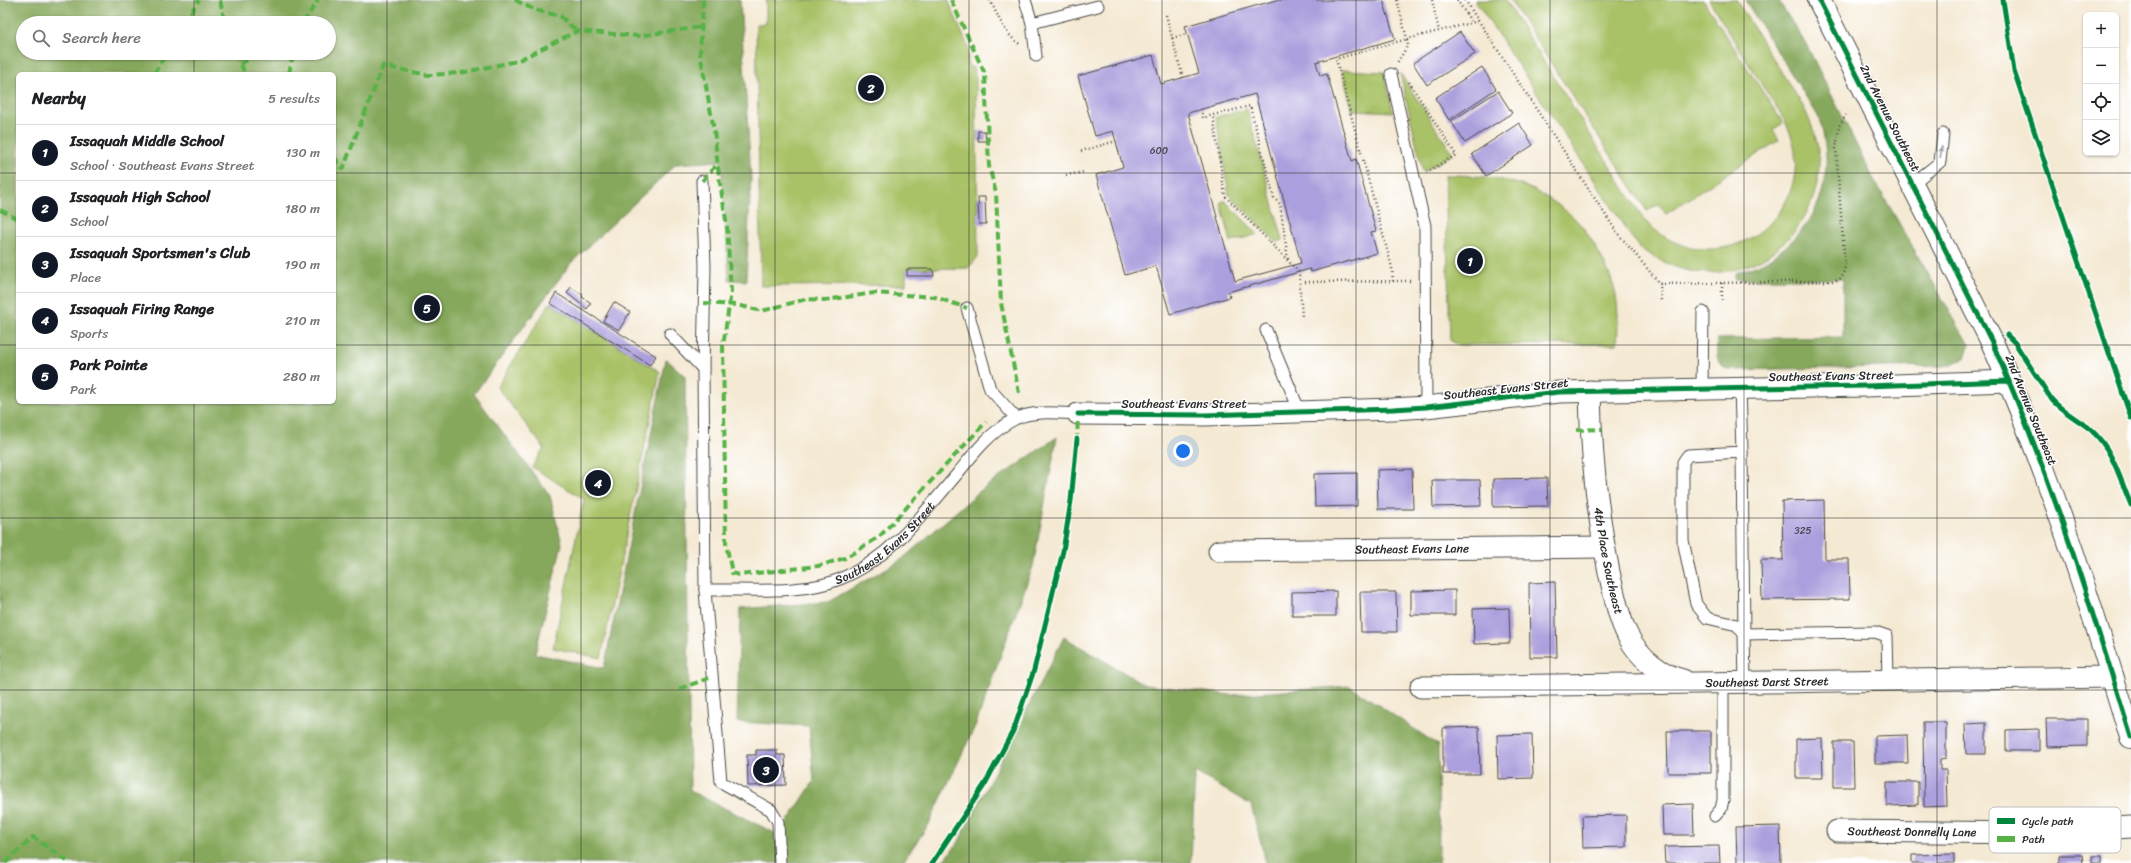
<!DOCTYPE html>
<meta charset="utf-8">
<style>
body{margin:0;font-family:Sriracha,sans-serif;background:#f6f6f6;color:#202124}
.controls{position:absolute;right:12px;top:12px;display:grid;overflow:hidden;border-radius:6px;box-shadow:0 1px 3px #0004}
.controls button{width:36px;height:36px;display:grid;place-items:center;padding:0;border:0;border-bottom:1px solid #e0e0e0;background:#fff;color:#202124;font:20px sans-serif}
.you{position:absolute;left:1183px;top:451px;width:14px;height:14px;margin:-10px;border:3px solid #fff;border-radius:50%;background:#1a73e8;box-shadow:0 0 0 6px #1a73e833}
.badge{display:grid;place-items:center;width:26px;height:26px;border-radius:50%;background:#111827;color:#fff;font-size:13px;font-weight:700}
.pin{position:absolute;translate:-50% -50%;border:2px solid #fff;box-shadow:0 1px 4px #0006}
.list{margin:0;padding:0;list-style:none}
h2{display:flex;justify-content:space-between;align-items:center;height:52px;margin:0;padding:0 16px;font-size:17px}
h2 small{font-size:13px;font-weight:400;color:#757577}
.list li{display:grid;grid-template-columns:26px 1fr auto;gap:12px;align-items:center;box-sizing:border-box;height:56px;padding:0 16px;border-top:1px solid #e0e0e0}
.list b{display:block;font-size:15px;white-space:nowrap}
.list p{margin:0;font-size:13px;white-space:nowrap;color:#757577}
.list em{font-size:13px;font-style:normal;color:#757577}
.icon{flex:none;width:22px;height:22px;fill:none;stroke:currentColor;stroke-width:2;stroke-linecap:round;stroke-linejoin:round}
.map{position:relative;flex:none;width:2131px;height:863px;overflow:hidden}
.search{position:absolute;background:#fff;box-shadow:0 1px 3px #0004;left:16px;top:16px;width:320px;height:44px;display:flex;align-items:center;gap:10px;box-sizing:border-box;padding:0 14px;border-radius:22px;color:#757577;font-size:15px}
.panel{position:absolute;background:#fff;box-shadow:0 1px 3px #0004;left:16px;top:72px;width:320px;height:332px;border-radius:6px}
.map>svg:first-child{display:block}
.green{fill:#a9c268;stroke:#6a764a}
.forest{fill:#86a85c;stroke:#586a44;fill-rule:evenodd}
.building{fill:#ac9fdd;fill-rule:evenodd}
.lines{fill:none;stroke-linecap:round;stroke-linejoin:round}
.service-casing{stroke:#494844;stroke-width:13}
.minor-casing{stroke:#494844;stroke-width:23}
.tertiary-casing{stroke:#494844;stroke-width:24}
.path{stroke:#494844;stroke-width:2.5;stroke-dasharray:1 3;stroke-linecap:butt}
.service{stroke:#fff;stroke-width:11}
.minor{stroke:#fff;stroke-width:21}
.tertiary{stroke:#fff;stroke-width:22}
.quiet{stroke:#56b246;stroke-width:4;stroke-dasharray:8 4;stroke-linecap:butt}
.cycleway-casing{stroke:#fff;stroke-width:8}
.cycleway{stroke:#00873e;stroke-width:5}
.oneway{fill:#a0a0a0}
.grid{fill:none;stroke:#2b2b2b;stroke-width:1;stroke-opacity:0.55}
.labels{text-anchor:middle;stroke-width:3;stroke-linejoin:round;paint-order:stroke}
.number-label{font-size:10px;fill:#4b4858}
.street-label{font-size:12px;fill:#2b2b2b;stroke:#fff}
.key{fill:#fff;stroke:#bfbfbf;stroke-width:1}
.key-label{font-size:11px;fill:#2b2b2b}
</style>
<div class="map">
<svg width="2131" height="863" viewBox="0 0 2131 863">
<rect width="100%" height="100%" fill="#fff"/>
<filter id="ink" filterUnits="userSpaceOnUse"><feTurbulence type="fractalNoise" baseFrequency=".025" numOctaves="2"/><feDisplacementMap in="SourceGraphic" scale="8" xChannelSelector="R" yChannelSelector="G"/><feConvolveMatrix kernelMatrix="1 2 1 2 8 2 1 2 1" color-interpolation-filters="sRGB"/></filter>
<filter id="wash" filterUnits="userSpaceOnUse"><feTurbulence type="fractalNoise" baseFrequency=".012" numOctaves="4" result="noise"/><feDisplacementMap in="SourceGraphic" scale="16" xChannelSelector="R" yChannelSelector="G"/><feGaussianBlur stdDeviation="0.9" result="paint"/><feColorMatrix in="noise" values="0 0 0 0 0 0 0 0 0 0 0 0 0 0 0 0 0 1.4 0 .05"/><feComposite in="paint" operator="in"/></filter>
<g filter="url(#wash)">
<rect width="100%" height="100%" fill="#f4e9d3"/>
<path class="green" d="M766,0H948L968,47V66L973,68L976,78L978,257L968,268L906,269V285L761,286L756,24H766Z
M1475,0H1505L1645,221C1657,232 1668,241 1683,245C1745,265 1806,209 1794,146C1790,124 1774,104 1762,85C1744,57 1726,28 1709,0H1736L1803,106C1811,123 1819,141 1819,161C1820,227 1761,280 1695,272C1674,269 1657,259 1639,248Z
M1510,0H1703L1783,123L1773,130L1779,140L1666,214L1659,204L1647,211Z
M1342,70L1384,72L1393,112L1352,110Z
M1400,73L1453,154L1423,172Z
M1247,109L1283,240L1276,242L1229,195L1216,117Z
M1445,175C1473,175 1501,177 1526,187C1541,192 1569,211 1579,223C1592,237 1613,276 1616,296C1619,312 1618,328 1617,344L1457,345L1450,340Z
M1224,200L1258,234L1231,242L1221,203Z
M550,303L660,372L601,658L553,648L584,499L532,467L544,448L497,387Z"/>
<path class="forest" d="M0,0H740L751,177L746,281L729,280L721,161L676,164L571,263L474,394L550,496L562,544L535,654L604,668L666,359L685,376L690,791L779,835L814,781L809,726L737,722L740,609L828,602L901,560L980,491L1057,437L1033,566L976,724L929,824L902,863H0ZM23,23H329V53H23ZM18,74H334V402H18Z
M1745,0H1778L1806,44L1872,176L1969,345L1965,358L1951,365L1942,366L1729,370C1714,365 1717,352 1717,339L1843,337V279H1735V273C1744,270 1755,267 1764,262C1819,229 1839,177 1818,116Z
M1064,637L1145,685L1232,695L1350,686L1438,745L1439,863H1266L1251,805L1195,772L1191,863H941L957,845Z"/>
<g id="blocks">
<path class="building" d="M1276,0H1383L1395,39L1316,62L1320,76L1327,74L1352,161L1356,159L1376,231L1371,232L1377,253L1311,272L1310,269L1228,292L1230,297L1170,314L1156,266L1125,275L1096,175L1123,167L1113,131L1095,136L1078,76L1153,55L1161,84L1199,73L1185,26ZM1255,94L1301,263L1235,281L1188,113Z
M1460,32L1475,54L1427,85L1413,63Z
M1482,67L1496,89L1449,120L1435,98Z
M1498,91L1512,113L1465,143L1451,121Z
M1519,123L1533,145L1486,176L1472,154Z
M978,131H985L986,141H978Z
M978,197H985L986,224H979Z
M907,269H933L934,276H907Z
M571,287L583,295L582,297L591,303L587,309L567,293Z
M556,293L656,356L650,365L550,303Z
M614,302L630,312L619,330L603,321Z
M1412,469L1413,509H1378L1377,470Z
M1357,473V506L1315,507L1314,474Z
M1547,478L1548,506L1493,507V479Z
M1432,480H1480L1481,506L1433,507Z
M1824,500L1825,559H1849L1850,599L1762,600L1761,560H1783L1782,501Z
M1555,582L1557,657H1530L1529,583Z
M1455,590V615H1411V591Z
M1336,591V616H1292V592Z
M1360,592H1396L1397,632H1361Z
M1509,608L1510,643L1474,644L1473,609Z
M2046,719H2087V746L2047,747Z
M1923,722H1946V758L1940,759V770H1946L1947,806L1924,807Z
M1986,723V754H1966L1965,724Z
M1479,727L1480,774H1443V728Z
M2039,729V751H2006V730Z
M1667,731H1711V773H1668Z
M1532,734L1533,778L1498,779L1497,735Z
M1907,735L1908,763H1875V736Z
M1822,738L1823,778H1796V739Z
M1834,742H1853L1854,787H1834Z
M756,750H777V755H785L786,785L748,786L747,755H756Z
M1887,782H1918V805L1887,806Z
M1693,804L1694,835H1663L1662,805Z
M1626,815V847L1583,848L1582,816Z
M1780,826L1781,863H1737L1736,827Z
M1719,846L1720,863H1665L1664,847Z
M1954,854V863H1912V855Z
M2059,855H2082L2083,863H2059Z
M2092,856H2102V863H2092Z"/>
</g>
</g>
<g filter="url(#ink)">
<use href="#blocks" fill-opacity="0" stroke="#494844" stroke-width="1"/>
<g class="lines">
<defs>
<g id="service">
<path d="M1025,0L1032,23L1036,56"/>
<path d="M1032,23L1098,6"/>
<path d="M1391,74L1425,226L1426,407"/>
<path d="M702,181L705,267L703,369L705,590L721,782L771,810L778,822L780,863"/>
<path d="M1912,184L1940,162L1943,134"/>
<path d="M967,308L990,389L1016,418"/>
<path d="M1266,330L1300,412"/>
<path d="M670,334L703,369"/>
<path d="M1702,388L1703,312"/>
<path d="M1740,388L1742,452L1688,455L1683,462V540L1696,604L1707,618L1737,625L1744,634L1745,683"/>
<path d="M1742,452L1744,634L1875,632L1887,636L1888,680"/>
<path id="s1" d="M705,590C747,589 801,595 840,579C890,559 924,513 958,473C974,453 991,431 1015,419C1032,410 1059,413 1078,414"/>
<path d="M1715,816L1721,809L1723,800V683"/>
</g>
<g id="minor">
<path id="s2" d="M1590,391C1591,452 1597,513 1609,572C1614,593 1618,617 1628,636C1639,657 1660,675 1683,680"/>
<path d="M1078,414L1204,415L1393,409L1426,407L1559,392L1866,386L2009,381"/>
<path id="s3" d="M1219,551L1604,547"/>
<path id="s4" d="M1421,687L2113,677"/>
<path id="s5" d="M1837,831L2038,833L2131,827"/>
</g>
<path id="tertiary" d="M1819,0L1992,342C2049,470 2090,603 2131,737"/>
</defs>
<use href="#service" class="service-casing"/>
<use href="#minor" class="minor-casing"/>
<use href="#tertiary" class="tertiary-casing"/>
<path class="path" d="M990,0C998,16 1005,35 1021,45
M1397,0L1407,39L1479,21
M1432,0L1439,31
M1457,0L1472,23
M1465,0L1616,231L1660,284L1661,302
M1166,15L1183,78
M1172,38L1187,34
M1409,82L1456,155L1427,172
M1201,109L1203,118L1213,115
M1081,151L1116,141
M1066,175L1085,172
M1288,259L1280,204L1274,198L1250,106L1213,115L1225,196L1299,272L1302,318
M1393,281L1392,268L1336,59L1407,39L1408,45L1397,63
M1301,282L1411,281
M1722,283V302
M1660,284L1833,281L1842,278L1845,267L1836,149L1839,126L1846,115"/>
<use href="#service" class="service"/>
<use href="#minor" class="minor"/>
<use href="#tertiary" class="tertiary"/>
<path class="quiet" d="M220,0L225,23
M515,0L535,10L560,16L577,31
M703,0L700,53L714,130L719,177L727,226L731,292L723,346L726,543L732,573L739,575L818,566L845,558L879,537L986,422
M951,0L985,74L989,166L996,193L1001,303L1019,393
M184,23L199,0
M303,23L318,0
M236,53L245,74
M240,64L261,53
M154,74L166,53
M289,74L293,53
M334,157L343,169L383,66L428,75L461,73L517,61L577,31L638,36L701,27
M702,181L717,164
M0,210L18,219
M704,303L737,305L762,311L806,299L825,300L875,293L935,297L967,308
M1576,430L1602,429
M1077,442L1078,414
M679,689L712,677
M5,863L33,837L70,863"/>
<defs>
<path id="cycleway" d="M1819,0L1992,342C2049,470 2090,603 2131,737
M2003,0L2014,71L2131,418
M2007,335L2015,343L2052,400C2064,413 2078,419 2091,430C2113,449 2120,480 2131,505
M1078,414L1204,415L1393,409L1426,407L1559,392L1866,386L2009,381
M932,863L985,784L1014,729L1034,670L1063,551L1071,501L1077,439"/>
</defs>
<use href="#cycleway" class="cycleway-casing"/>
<use href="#cycleway" class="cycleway"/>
</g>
<defs><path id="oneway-solid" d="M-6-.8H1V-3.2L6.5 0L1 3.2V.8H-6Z"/></defs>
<use class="oneway" href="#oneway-solid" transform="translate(1941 152) rotate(-83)"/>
</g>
<path class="grid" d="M194,0V23M387,0V863M581,0V863M775,0V863M969,0V863M1162,0V863M1356,0V863M1550,0V863M1744,0V863M1937,0V863M194,53V74M0,173H18M334,173H2131M0,345H18M334,345H2131M194,402V863M0,518H2131M0,690H2131"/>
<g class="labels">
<g class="number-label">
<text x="1159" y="154">600</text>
<text x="1803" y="534">325</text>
</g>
<g class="street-label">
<text transform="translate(1890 118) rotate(63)" y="4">2nd Avenue Southeast</text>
<text transform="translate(1831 376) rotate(-1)" y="4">Southeast Evans Street</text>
<text transform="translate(1506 389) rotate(-6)" y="4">Southeast Evans Street</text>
<text x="1184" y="408">Southeast Evans Street</text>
<text transform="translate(2031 410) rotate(68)" y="4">2nd Avenue Southeast</text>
<text dy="4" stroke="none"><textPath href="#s1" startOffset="194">Southeast Evans Street</textPath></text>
<text dy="4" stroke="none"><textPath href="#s3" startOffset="193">Southeast Evans Lane</textPath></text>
<text dy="4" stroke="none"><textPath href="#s2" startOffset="171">4th Place Southeast</textPath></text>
<text dy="4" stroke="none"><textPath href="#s4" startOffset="346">Southeast Darst Street</textPath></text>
<text dy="4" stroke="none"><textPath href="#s5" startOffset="75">Southeast Donnelly Lane</textPath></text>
</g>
</g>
<rect x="1989" y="807" width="132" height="46" rx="6" class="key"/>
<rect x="1997" y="818" width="18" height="6" fill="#00873e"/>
<rect x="1997" y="836" width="18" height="6" fill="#56b246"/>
<g class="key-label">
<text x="2022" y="825">Cycle path</text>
<text x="2022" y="843">Path</text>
</g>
</svg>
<div class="controls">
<button>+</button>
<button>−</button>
<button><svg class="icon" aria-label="locate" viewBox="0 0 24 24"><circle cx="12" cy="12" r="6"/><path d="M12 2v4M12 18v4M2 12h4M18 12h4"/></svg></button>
<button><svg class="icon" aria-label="layers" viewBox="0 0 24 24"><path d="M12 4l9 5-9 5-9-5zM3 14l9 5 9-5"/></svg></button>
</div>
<div class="you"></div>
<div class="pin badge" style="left:1470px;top:261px">1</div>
<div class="pin badge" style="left:871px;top:88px">2</div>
<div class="pin badge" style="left:766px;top:770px">3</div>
<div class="pin badge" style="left:598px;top:483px">4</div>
<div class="pin badge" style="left:427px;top:308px">5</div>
<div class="search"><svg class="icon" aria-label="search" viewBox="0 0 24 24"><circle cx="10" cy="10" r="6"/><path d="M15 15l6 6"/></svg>Search here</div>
<section class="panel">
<h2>Nearby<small>5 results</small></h2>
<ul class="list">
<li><span class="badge">1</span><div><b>Issaquah Middle School</b><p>School · Southeast Evans Street</p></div><em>130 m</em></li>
<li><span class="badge">2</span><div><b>Issaquah High School</b><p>School</p></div><em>180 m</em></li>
<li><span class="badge">3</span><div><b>Issaquah Sportsmen's Club</b><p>Place</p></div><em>190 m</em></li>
<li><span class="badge">4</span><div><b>Issaquah Firing Range</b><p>Sports</p></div><em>210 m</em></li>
<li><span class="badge">5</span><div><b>Park Pointe</b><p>Park</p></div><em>280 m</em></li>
</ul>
</section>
</div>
